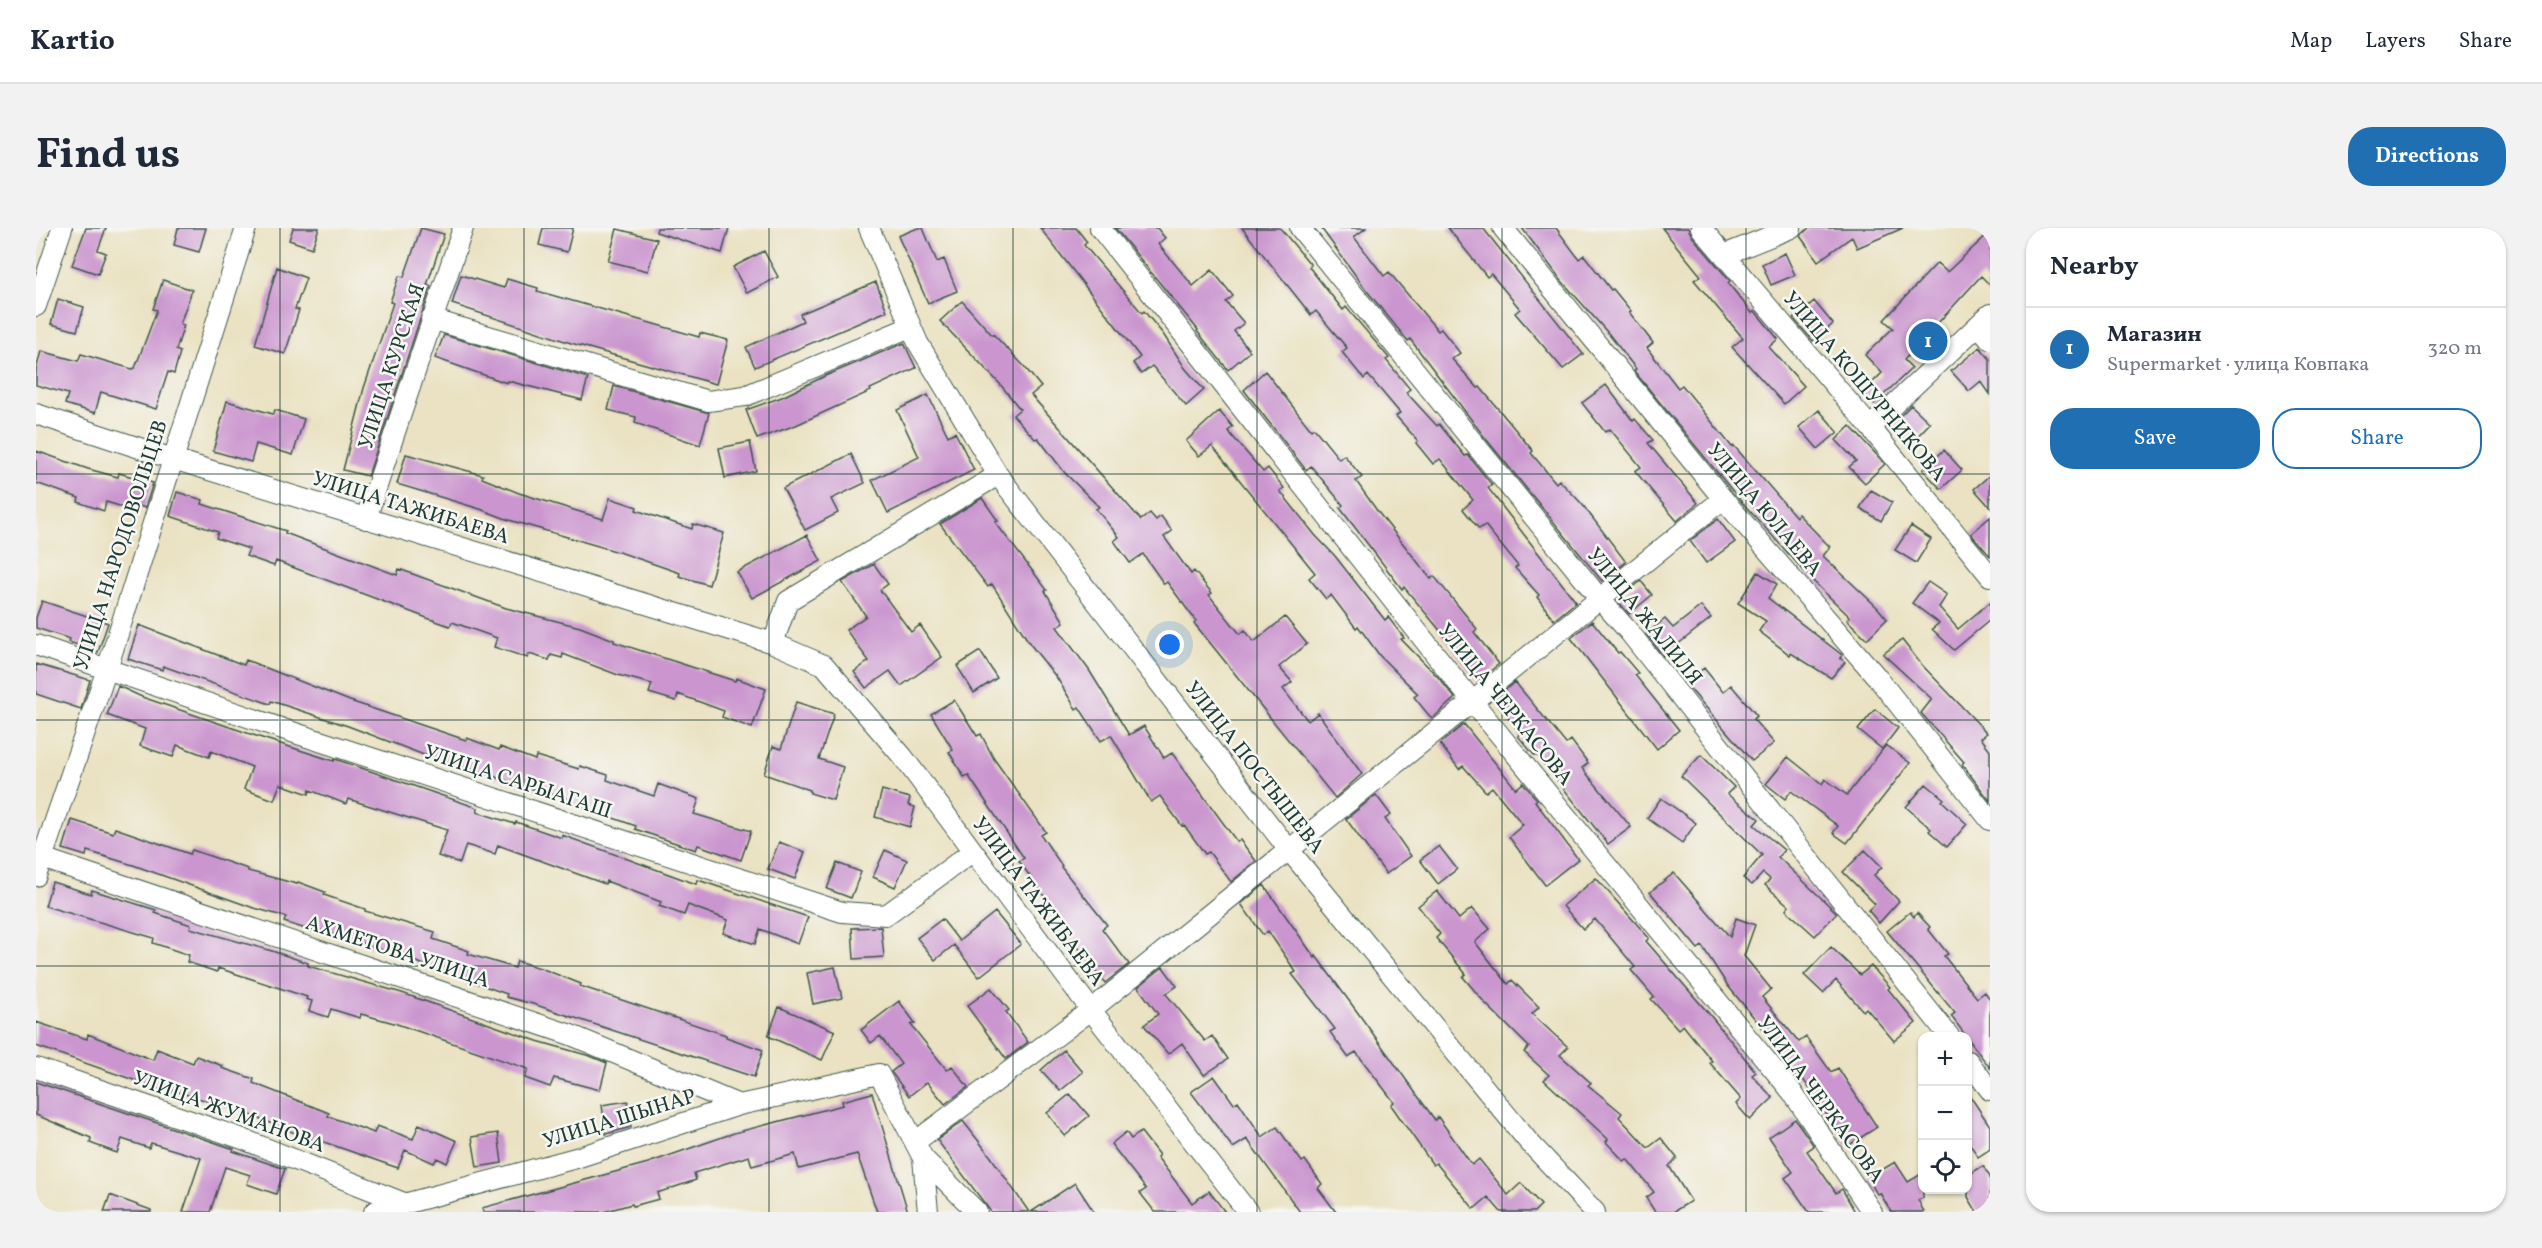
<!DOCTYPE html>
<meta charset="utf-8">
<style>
body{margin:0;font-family:Vollkorn,serif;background:#f2f2f3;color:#1f2937}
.controls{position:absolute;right:18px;bottom:18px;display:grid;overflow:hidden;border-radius:12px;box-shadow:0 2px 4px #0004}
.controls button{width:54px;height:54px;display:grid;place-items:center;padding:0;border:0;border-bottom:2px solid #e0e1e3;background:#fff;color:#1f2937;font:30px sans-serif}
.you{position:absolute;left:1134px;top:417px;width:21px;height:21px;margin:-15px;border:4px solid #fff;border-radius:50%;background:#1a73e8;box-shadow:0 0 0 9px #1a73e833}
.badge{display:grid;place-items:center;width:39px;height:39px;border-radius:50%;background:#1f6fb2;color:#fff;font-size:20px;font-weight:700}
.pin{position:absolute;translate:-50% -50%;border:3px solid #fff;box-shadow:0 2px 6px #0006}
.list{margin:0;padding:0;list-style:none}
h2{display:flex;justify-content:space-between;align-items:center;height:78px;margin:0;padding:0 24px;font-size:26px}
h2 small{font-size:20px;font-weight:400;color:#747a83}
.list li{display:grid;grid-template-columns:39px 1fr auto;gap:18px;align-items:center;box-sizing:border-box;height:84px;padding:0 24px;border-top:2px solid #e0e1e3}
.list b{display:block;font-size:22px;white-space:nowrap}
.list p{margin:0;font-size:20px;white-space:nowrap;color:#747a83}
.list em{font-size:20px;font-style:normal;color:#747a83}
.actions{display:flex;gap:12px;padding:18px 24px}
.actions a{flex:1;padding:14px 0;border:2px solid #1f6fb2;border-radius:24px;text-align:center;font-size:21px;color:#1f6fb2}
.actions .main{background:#1f6fb2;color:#fff}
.icon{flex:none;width:33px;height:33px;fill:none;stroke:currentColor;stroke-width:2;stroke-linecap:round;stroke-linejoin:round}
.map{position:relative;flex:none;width:1954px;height:984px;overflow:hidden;border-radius:24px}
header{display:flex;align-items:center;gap:36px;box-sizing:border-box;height:84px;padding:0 30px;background:#fff;border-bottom:2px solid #e0e1e3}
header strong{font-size:28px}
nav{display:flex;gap:33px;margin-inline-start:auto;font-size:21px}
.intro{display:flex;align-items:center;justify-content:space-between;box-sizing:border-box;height:144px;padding:0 36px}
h1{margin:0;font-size:42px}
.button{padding:15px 27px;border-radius:24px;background:#1f6fb2;color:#fff;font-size:21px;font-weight:700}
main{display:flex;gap:36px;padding:0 36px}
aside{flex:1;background:#fff;border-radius:24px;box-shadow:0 2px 4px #0004}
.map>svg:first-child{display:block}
.building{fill:#cb96cf}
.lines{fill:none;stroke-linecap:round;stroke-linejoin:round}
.minor-casing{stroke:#3d5649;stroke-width:22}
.minor{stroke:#fff;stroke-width:20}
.grid{fill:none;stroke:#1f3d34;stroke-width:1.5;stroke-opacity:0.55}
.labels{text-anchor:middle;stroke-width:5;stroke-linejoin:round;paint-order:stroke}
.street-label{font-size:21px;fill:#1f3d34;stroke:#f6f6f2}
</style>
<header>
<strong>Kartio</strong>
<nav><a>Map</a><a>Layers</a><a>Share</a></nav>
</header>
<div class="intro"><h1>Find us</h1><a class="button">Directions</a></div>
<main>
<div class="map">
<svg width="1954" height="984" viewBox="0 0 1954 984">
<rect width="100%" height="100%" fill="#f6f6f2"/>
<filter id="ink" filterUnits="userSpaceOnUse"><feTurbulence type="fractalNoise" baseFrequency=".0167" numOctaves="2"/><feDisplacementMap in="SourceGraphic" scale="12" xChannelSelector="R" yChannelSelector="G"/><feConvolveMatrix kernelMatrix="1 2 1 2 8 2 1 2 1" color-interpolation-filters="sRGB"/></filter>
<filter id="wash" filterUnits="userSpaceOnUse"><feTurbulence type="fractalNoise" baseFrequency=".008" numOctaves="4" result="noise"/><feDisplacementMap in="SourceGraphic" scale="24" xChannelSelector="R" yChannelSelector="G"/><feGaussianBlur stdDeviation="1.35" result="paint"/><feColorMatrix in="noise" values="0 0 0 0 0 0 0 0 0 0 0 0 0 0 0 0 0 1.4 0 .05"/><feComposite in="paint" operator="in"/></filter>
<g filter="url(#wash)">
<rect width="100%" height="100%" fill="#eae2c2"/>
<g id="blocks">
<path class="building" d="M50,0H70L62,22L70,25L62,46L36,37Z
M142,0H170L163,24L138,17Z
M257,0H283L276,20L253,12Z
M385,0L408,6L391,57L395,58L332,248L307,242L328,160L357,75L354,74L363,48L368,49Z
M507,0H537L531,24L503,17Z
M621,0H693L686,25L620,4Z
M882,0H887L901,34L908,31L921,63L892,75L862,8Z
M1004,0H1040L1051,14L1048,17L1106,85L1108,83L1127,106L1149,140L1168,162L1150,178L1116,138L1105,146L1097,135L1104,129Z
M1079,0H1121L1129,10L1122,16L1157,58L1176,42L1197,68L1190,74L1208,95L1198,103L1214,123L1192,142L1161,103L1162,102Z
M1206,0H1244L1275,37L1273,39L1307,82L1310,79L1353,130L1350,132L1374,161L1370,164L1401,198L1403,196L1429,228L1432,227L1456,257L1452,260L1540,374L1518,392L1501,369L1503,367L1479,340L1482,338L1449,297L1443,301L1427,281L1437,272L1404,231L1397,236L1380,215L1382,213L1360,188L1364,185L1332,147L1328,151L1306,124L1311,120L1280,83L1275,87Z
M1285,0H1330L1318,9L1348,48L1353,44L1402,103L1405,101L1424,125L1416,131L1442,160L1444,159L1497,223L1495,225L1520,255L1523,252L1546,276L1590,334L1566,353L1450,211L1374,111L1372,113L1331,63Z
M1412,0H1447L1547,126L1527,141L1479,85L1484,81L1455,46L1451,49Z
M1486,0H1520L1543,31L1548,27L1575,62L1577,61L1595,83L1593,84L1617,115L1611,120L1642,160L1646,157L1696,219L1698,218L1760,289L1762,286L1794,319L1787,328L1842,380L1851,391L1831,411L1811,392L1814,389L1779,355L1704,272L1598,143L1600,141L1572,105L1525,52Z
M1626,0H1652L1656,8L1694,53L1692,55L1716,85L1719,83L1742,111L1733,119L1768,158L1748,176L1696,119L1707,110L1658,52L1665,48Z
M1773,0H1867L1821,20L1816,9L1782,33L1764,8Z
M581,1L621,11L612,43L572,33Z
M1954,4V57L1945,48L1868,132L1876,140L1838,176L1827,164L1846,145L1829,127L1857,100L1848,92L1901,35L1911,44Z
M728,23L742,49L711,65L697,39Z
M1749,25L1759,47L1735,57L1726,36Z
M241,39L270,50L259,81L263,82L249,126L219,117Z
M425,47L468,60L471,51L502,60L501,63L618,96L663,109L664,105L692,112L680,156L535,115L416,76Z
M127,52L156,62L144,96L148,97L140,122L144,124L138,146L132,144L120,181L65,164L59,185L29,176L32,166L0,157V142L5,123L42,133L45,126L96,141L99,140L121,82L117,81Z
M840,54L851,83L719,139L710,119L767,93L764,86Z
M22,71L48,79L41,103L15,96Z
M926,73L956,107L957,106L987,137L1005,159L995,167L1105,292L1114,285L1120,292L1125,288L1136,303L1128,309L1155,346L1158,343L1176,365L1173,367L1204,406L1209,402L1218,414L1249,389L1271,416L1243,439L1256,454L1247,461L1272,493L1282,485L1326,546L1299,570L1158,395L1160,393L1131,354L1128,356L1107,326L1094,335L1078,313L1083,309L1060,281L1063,279L1029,245L1002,210L999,211L977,187L984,181L964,156L904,93Z
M1778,73L1797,96L1777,113L1758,91Z
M408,107L552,150L546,172L472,153L471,155L399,130Z
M868,115L880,140L834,161L835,163L760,197L721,211L710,182L746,169L789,148Z
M1944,119L1954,131V166L1945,153L1933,163L1915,143Z
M1229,143L1275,202L1278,200L1303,231L1308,227L1326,249L1320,253L1342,284L1395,351L1398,348L1441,401L1438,404L1463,436L1443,452L1441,453L1402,400L1368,359L1366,361L1347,336L1304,280L1307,277L1275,238L1270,242L1208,162Z
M1570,157L1597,193L1599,191L1617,212L1612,215L1662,275L1641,293L1599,243L1605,239L1574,201L1569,204L1546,175Z
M578,158L673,185L664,217L599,195L600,189L572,182Z
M892,167L912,208L919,204L938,242L852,285L836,252L883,229L861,182Z
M191,173L237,186L239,182L268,191L257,227L220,216L215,234L177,223Z
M1875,177L1894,195L1873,217L1854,198Z
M1783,182L1802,204L1782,221L1763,199Z
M1183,183L1197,199L1192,203L1227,244L1232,240L1248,260L1244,263L1279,307L1299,328L1349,392L1352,389L1368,410L1365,411L1402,449L1419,470L1396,491L1378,469L1382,466L1344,428L1322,398L1320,400L1295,367L1290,371L1273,350L1279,345L1176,218L1163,228L1150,213Z
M1814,198L1849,236L1829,255L1813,239L1820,233L1800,212Z
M714,214L720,243L689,250L683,220Z
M1908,222L1926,242L1905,261L1887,242Z
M0,223L52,241L82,249L83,245L117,255L109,280L89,273L87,279L70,274L68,283L42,274L43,270L0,255Z
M370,226L447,247L446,250L483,265L567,291L574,270L601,279L600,282L656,301L657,296L688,305L673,357L643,348L644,345L586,325L473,292L444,281L361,256Z
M815,226L829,255L795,271L802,285L769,302L747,260Z
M1954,247V279L1938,261Z
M1835,262L1856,274L1845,293L1824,280Z
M141,264L167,272L166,276L250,303L249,305L361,347L363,341L470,380L544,399L578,412V414L699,453L700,450L730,461L716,500L686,489L688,483L642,466L640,473L613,465L616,456L582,447L527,426L526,430L515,427L513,432L493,426L492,430L458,419L461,410L416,394L414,398L391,390L240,333L238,338L210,328L213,321L180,310L182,304L134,288Z
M946,270L962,293L959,294L1011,362L1009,363L1028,394L1021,399L1053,442L1093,507L1108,498L1128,530L1136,525L1201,614L1204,612L1220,633L1195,654L1173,624L1169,626L1148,597L1146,598L1124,568L1115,574L1075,507L1065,513L1043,479L1040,481L1021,450L994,416L956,356L952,359L904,296Z
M1954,289V328L1935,306Z
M1682,291L1699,314L1670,335L1654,313Z
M1875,298L1895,311L1880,335L1859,322Z
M771,307L785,333L716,370L701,344Z
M838,336L852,356L844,362L875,404L884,397L906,429L865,458L854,443L830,460L818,444L833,433L810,402L830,388L806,354Z
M1722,344L1741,356L1732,370L1806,427L1804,430L1809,434L1795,450L1755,425L1754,427L1723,403L1730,393L1702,375Z
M1605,353L1616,367L1593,386L1581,372Z
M1892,354L1911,367L1903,379L1922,401L1954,374V392L1918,422L1896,401L1903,395L1876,375Z
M6,373L72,395L62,424L33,414L34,411L0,400V390Z
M1665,378L1675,390L1627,428L1610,406L1629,391L1637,400Z
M1556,393L1582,425L1584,424L1602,445L1599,447L1643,502L1621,521L1535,410Z
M103,397L208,437L210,432L314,473L430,512L431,510L463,522L464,519L499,532L500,528L543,541L544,538L572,547L571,552L618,568L622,556L663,571L658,586L715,603L705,632L662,617L660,622L599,601L600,598L532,574L533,571L480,556L410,532L409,535L312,498L235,473L234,476L127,438L126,442L92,431Z
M1866,412L1885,436L1951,505L1945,510L1954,522V573L1926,536L1928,534L1885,485L1896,471L1847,426Z
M944,423L961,450L938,465L921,438Z
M0,436L54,452L45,481L0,466Z
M1668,440L1687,464L1695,457L1721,488L1717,491L1738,515L1716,533L1649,455Z
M1479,454L1530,516L1535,512L1552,535L1546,540L1595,599L1572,616L1500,526L1498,527L1482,508L1484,505L1458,471Z
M82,458L106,469L226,510L298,533L299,531L442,580L441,584L479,596L480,594L526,610V607L660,656L662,652L772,689L762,716L724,701L719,716L687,705L692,692L652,677L648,687L623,678L625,674L570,653L569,656L462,617L459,626L430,617L424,635L402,628L411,602L312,571L310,576L274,562L273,566L244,556L238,572L208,561L216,539L175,523L173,529L141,517L137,529L104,518L109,501L71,487Z
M918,472L941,508L945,506L958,531L1010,604L1005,607L1026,638L1025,639L1071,697L1066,701L1093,736L1069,755L1042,719L1038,722L1020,698L1026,693L983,633L988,630L932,547L928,549L913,524L917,522L895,486Z
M760,474L798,486L783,531L807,539L797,572L774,565V562L728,546L737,518L745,521Z
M1839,481L1862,500L1846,521L1822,502Z
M1428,496L1480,561L1487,555L1498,568L1501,571L1499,573L1542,631L1509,657L1473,609L1487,597L1456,559L1450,564L1427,538L1423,541L1404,516Z
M1850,517L1874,535L1811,615L1797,605L1802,598L1755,563L1749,571L1730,556L1752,529L1786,556L1789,551L1811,567Z
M1665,527L1698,559L1691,566L1723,591L1718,597L1748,622L1742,629L1801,685L1779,708L1750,682L1753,678L1729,657L1734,651L1727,645L1716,657L1707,650L1726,627L1645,548Z
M1890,556L1908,571L1906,573L1931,596L1911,619L1893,603L1895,601L1870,579Z
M846,562L874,570L872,577L879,579L874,599L839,589Z
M1340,567L1355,587L1349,591L1375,628L1350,646L1310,591Z
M1625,570L1660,595L1646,615L1611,590Z
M36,592L77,605L79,600L154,626L156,622L212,641V643L261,656L262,654L289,664L288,667L329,681V683L399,704L397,711L433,723L432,726L479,740L481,733L507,741L545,756L544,758L690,807V809L727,822L718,849L497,776L470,769L471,766L329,716L277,700L276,703L248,694L250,689L215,679L97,637L51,623L50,628L27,621Z
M743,614L769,624L759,651L732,641Z
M1403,618L1421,641L1402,656L1384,632Z
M849,622L871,632L859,659L837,649Z
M1829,622L1846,639L1838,647L1863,673L1843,695L1832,682L1839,676L1807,644Z
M801,635L825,644L815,670L791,661Z
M1638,645L1694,709L1700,690L1719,697L1708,728L1735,761L1726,769L1763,814L1770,809L1795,844L1802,840L1841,899L1812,918L1765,848L1761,851L1757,847L1744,827L1747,825L1692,758L1666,718L1662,721L1614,664Z
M1560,650L1613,710L1610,713L1674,787L1720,844L1716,847L1737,870L1714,892L1700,876L1705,871L1674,835L1676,833L1647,797L1642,801L1615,771L1618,769L1595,742L1599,739L1559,691L1547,701L1527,678Z
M16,654L55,666L56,662L120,682L119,685L155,697L154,700L236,723L272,735V738L366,765L501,813L554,828L571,835L564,862L518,850L514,859L489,850L492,841L358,795L325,786L324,790L295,781L292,789L273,783L276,773L270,771L271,769L182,740L181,744L151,734L153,727L117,715L118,710L9,678Z
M1228,657L1279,730L1280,728L1322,785L1399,892L1402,889L1436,937L1443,931L1472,967L1485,955L1505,977L1498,984H1465L1452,969L1438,981L1400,935L1397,937L1355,877L1358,874L1320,824L1312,829L1294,804L1299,801L1256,746L1260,744L1232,703L1227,707L1205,676Z
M1401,663L1423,691L1436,680L1454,701L1439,714L1472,756L1476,752L1503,779L1496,786L1532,819L1524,827L1555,855L1552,857L1586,885L1583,889L1612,920L1625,910L1641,930L1633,938L1655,973L1637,984H1619L1610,970L1618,964L1591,931L1588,933L1570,914L1572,911L1508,852L1513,847L1488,824L1493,819L1449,775L1427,749L1430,746L1400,710L1404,706L1382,678Z
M959,684L985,716L943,749L918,717L899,732L881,710L906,691L923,713Z
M1874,684L1878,689L1881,685L1894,699L1892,701L1912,726L1908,728L1941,770L1949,764L1954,771V840L1915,788L1919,785L1851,703Z
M845,699L848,729L818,731L816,700Z
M1795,719L1824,747L1835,738L1854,759L1852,761L1880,795L1858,813L1830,780L1827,783L1800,752L1787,765L1768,747Z
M799,739L806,770L777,776L771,745Z
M1127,739L1141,758L1130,766L1169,813L1176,808L1192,831L1168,847L1146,815L1132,826L1108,797L1122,786L1102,759Z
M955,760L973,782L970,784L992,814L970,831L931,778Z
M863,773L879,795L875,797L911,842L916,838L932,859L909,876L891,854L873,868L855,844L865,836L844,808L835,815L825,802Z
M743,779L799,803L786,832L732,808Z
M0,794L51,811L52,806L117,832L121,821L157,835L160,828L187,838L186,840L218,851L217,855L293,885L292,888L338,905L341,898L377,911L383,896L421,913L411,935L401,930L398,935L369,922L362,940L282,912L281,914L207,884L136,862L135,865L0,818Z
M1028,822L1047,844L1024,863L1005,842Z
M1178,848L1198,876L1202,873L1226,909L1241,899L1266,934L1269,932L1286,956L1282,960L1300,984H1264L1211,911L1197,920L1155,864Z
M0,854L198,921L197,923L249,941L240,966L211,956L214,947L189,939L174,984H147L165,930L115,915L113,920L86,911L81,925L54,915L55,910L0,887Z
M836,865L872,984H841L821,926L763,941L759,926L716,938L713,928L658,945L660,952L621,965L623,971L597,978L596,976L567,984H447L446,980L612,935L698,905L807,877L806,873Z
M1932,865L1954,898V921L1942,929L1932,913Z
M1034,866L1053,888L1029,908L1011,885Z
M592,873L595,899L570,906L566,877Z
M1759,891L1778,918L1771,923L1800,965L1806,961L1819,984H1773L1749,950L1757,944L1733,909Z
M927,893L955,929L993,984H955L901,912Z
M1090,904L1095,911L1105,904L1123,927L1121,929L1156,975L1173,963L1189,984H1119L1104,965L1110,961L1075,916Z
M462,905L466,935L441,939L436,909Z
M1859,934L1872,954L1887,945V970L1882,972L1888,984H1855L1844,965L1841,966L1832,950Z
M1947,938L1954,949V984H1941L1932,969V947Z
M1039,955L1058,984H995Z
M74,967L115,982V984H68Z"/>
</g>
</g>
<g filter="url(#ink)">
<use href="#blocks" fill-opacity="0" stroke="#3d5649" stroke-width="1.5"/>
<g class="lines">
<defs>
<path id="minor" d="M833,0L882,115L962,247L1253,622L1492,913L1559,984
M1064,0L1436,473L1756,864L1836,984
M1264,0L1564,371L1594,405L1913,808
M1467,0L1687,271L1840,448L1954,592
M1665,0L1834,199L1954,348
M1688,27L1755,0
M0,78L26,0
M395,91L672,173L709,168L874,99
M1942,97L1954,111
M0,186L137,231L737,415L788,437L867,529L1055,782L1212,984
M1834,199L1954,86
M330,291L427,0
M737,415L752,373L962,247
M0,417L256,504L806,684L850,687L936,624
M0,628L535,807L703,877
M0,648L71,441L210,0
M1932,833L1954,862
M0,840L204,910L368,975
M879,914L1055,782L1687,271
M887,930L892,984
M338,984L540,930L703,877L843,846L887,930L941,984"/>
</defs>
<use href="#minor" class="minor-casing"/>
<use href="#minor" class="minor"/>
</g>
</g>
<path class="grid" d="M244,0V984M488,0V984M733,0V984M977,0V984M1221,0V984M1466,0V984M1710,0V984M0,246H1954M0,492H1954M0,738H1954"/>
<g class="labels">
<g class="street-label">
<text transform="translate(355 138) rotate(-72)" y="7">УЛИЦА КУРСКАЯ</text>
<text transform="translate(1829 158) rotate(50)" y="7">УЛИЦА КОШУРНИКОВА</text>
<text transform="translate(375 279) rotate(17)" y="7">УЛИЦА ТАЖИБАЕВА</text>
<text transform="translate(1729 281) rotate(50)" y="7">УЛИЦА ЮЛАЕВА</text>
<text transform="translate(84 317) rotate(-72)" y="7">УЛИЦА НАРОДОВОЛЬЦЕВ</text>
<text transform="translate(1609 388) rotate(51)" y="7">УЛИЦА ЖАЛИЛЯ</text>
<text transform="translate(1470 476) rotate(51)" y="7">УЛИЦА ЧЕРКАСОВА</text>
<text transform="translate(1219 539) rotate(52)" y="7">УЛИЦА ПОСТЫШЕВА</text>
<text transform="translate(482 553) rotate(18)" y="7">УЛИЦА САРЫАГАШ</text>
<text transform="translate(1003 673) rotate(53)" y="7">УЛИЦА ТАЖИБАЕВА</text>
<text transform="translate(362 723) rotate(18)" y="7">АХМЕТОВА УЛИЦА</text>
<text transform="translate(1785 871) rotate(54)" y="7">УЛИЦА ЧЕРКАСОВА</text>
<text transform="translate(193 883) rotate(20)" y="7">УЛИЦА ЖУМАНОВА</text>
<text transform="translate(583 890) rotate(-17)" y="7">УЛИЦА ШЫНАР</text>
</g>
</g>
</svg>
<div class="controls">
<button>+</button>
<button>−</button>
<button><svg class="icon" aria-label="locate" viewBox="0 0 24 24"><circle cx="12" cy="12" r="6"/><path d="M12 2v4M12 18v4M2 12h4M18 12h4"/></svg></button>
</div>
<div class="you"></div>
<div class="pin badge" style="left:1892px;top:113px">1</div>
</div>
<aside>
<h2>Nearby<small></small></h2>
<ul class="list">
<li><span class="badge">1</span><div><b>Магазин</b><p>Supermarket · улица Ковпака</p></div><em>320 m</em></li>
</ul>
<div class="actions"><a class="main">Save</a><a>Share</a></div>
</aside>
</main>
